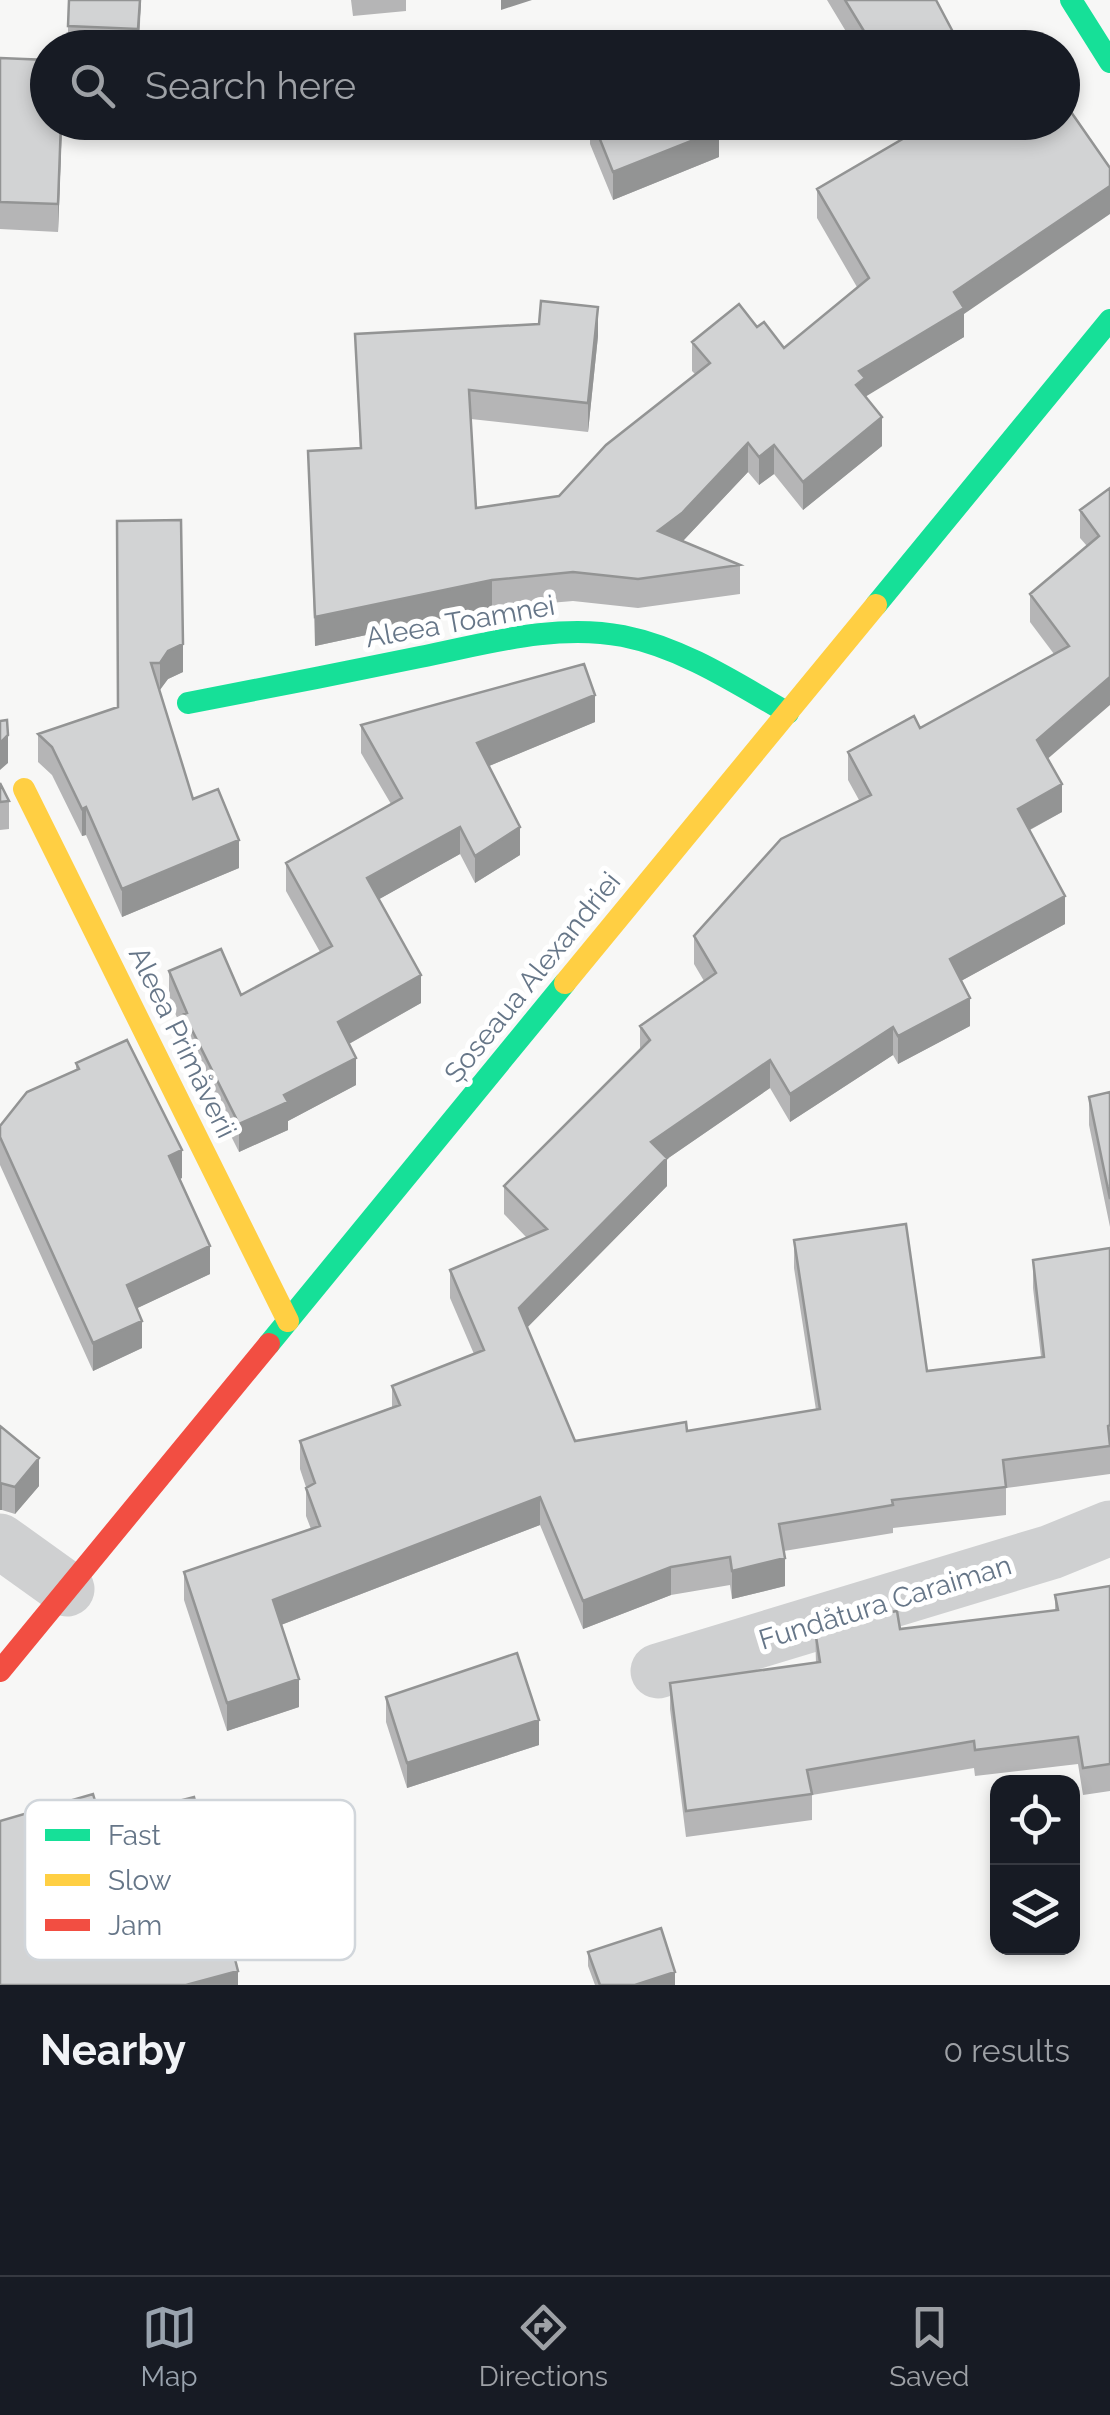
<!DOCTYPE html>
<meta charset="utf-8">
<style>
body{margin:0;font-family:Raleway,sans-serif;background:#20242c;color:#f1f3f6}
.controls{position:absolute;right:30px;bottom:30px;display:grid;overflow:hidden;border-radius:20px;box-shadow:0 5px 15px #0003}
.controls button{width:90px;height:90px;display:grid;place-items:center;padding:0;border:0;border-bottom:2px solid #363941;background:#171b24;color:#f1f3f6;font:50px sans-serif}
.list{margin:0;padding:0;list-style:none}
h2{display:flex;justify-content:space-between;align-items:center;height:130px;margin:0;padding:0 40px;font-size:42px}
h2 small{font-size:32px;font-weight:400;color:#9ea1a6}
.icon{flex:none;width:55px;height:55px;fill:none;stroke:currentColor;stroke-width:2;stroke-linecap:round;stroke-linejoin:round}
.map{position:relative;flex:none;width:1110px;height:1985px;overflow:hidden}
.search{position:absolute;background:#171b24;box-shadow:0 5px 15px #0003;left:30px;right:30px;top:30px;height:110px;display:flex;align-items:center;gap:25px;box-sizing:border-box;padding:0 35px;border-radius:55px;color:#9ea1a6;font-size:38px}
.sheet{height:290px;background:#171b24}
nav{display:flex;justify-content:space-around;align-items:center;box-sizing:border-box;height:140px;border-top:2px solid #363941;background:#171b24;font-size:28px;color:#9ea1a6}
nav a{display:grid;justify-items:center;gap:5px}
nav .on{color:#99a3ae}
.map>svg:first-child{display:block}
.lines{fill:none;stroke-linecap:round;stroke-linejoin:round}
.street{stroke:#cfd0d1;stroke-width:55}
.fast{stroke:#16e098;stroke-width:22}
.slow{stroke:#ffcf43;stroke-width:22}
.jam{stroke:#f24e42;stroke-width:22}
.wall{fill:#b5b5b6}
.shaded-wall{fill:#939494}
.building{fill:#d2d3d4;stroke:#939494;stroke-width:2.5}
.labels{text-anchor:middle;stroke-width:10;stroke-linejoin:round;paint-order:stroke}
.street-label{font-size:28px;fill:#667688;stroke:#fff}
.key{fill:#fff;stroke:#d1d6db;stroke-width:2.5}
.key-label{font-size:28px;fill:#667688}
</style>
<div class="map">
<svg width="1110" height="1985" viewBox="0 0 1110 1985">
<rect width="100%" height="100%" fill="#f7f7f6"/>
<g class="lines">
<path class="street" d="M0,1541L67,1589
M658,1671L1051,1552L1110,1528"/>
<path class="fast" d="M1071,0L1110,62
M876,605L1110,320
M188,703C265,688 343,673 420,657C486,644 555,623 623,636C683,648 736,683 788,713
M269,1344L565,983"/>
<path class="slow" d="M24,789L288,1321
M565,983L876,605"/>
<path class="jam" d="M0,1671L269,1344"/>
</g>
<path class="wall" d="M141,0L139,48H68V26Z
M351,0H406V11L353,16Z
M827,0H936L953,48H856Z
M0,58L48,122H62L58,232L0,229Z
M590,122H716L719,157L613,200L590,144Z
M904,122H978L964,314V337L865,396L882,446L803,510L774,474L759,485L748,472L683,541L740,565V594L638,608L573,601L492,608L315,646L308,451L360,448L355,334L598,336L588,432L471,419L476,508L559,496L696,375L692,371V342L757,327L784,348L857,287L817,218V189L911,134Z
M1110,488L1047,759L1062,812L1030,830L1065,924L961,981L970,1026L898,1064L893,1055L790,1122L770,1088L667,1159V1186L527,1327L575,1441L687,1431L816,1410L794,1268V1240L927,1371L1041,1357L1033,1288V1260L1110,1248V1474L1006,1488V1515L893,1528V1533L784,1551L785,1586L732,1599L730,1585L671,1595L583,1629L540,1525L281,1625L299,1707L227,1731L184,1600V1572L311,1529L306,1516V1487L300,1469V1441L392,1407V1386L474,1354L450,1298V1270L527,1238L504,1214V1186L640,1050V1026L704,981L694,964V936L859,800L848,780V752L920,728L1054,654L1030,622V594L1087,546L1080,538V510Z
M117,521L183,672L168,679L159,690L193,799L239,868L122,917L86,835L82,836L52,775L38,762V734L118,707Z
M595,722L489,766L520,855L475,883L460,854L379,899L421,1003L349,1044L356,1085L288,1121V1130L239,1152L184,1042V1034L169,999V971L241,995L320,952L286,891V863L391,804L361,753V725Z
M0,783L9,801V829L0,830Z
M76,1063L182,1178L179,1179L210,1274L137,1308L142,1348L93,1371L0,1165V1126L76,1071Z
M1110,1092V1227L1089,1125V1097Z
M0,1426L39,1486L15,1514L2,1510Z
M1110,1586V1791L1083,1795L1078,1764L975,1776L974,1768L812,1795V1820L686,1837L670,1709V1683L816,1663L815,1630L900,1629L1055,1610V1595Z
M386,1697L539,1745L407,1788L386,1722Z
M588,1952L675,1985H595L588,1966Z"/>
<path class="shaded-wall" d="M140,0H141L138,48V29Z
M501,0H532L501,10Z
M953,32V48H934V44Z
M871,34V48H867V36Z
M61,122H62L58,232V204Z
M719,130V157L613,200V172Z
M1110,186V214L964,314V337L865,397L856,385L859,371L954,292Z
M598,307V336L588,432V403Z
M882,417V446L803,510V482Z
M748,443V472L682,542L658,531Z
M774,445V474L759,485V457Z
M492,580V608L315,646V617Z
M183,644V672L168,679L160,690V663L168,651Z
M1110,677V705L1037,768V740Z
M595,695V722L477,771V743Z
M8,735V763L0,770V743Z
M1062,784V812L1018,836V809Z
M86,807V835L82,836V809Z
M460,827V854L367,906V878Z
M520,827V855L475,883V856Z
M239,840V868L122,917V889Z
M1065,896V924L950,987V959Z
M421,975V1003L338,1050V1022Z
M970,998V1026L898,1064V1036Z
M893,1027V1055L790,1122V1094Z
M356,1058V1085L288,1121V1130L239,1152V1124L284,1095Z
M770,1060V1088L667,1159V1186L519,1336V1308L651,1142Z
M182,1150V1178L169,1184V1156Z
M210,1246V1274L127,1313V1285Z
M142,1321V1348L93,1371V1343Z
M39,1458V1486L15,1514V1487Z
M2,1482V1510H0V1483Z
M540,1497V1525L273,1628V1600Z
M785,1558V1586L732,1599V1571Z
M671,1567V1595L583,1629V1601Z
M299,1679V1707L227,1731V1703Z
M539,1720V1745L407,1788V1763Z
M238,1971V1985H186Z
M675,1972V1985H635Z"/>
<path class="building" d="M69,0H140L138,29L68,26Z
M845,0H936L953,32L934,44L935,48H878L871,34L867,36Z
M0,58L48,60V122H61L58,204L0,202Z
M1062,99L1110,168V186L954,292L964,308L859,371L865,378L856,385L882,417L803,482L774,445L759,457L748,443L682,513L658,531L740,565L638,579L573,572L492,580L315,617L308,451L361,448L355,334L539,324L541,301L598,307L588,403L469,390L476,508L559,496L606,445L710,363L692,342L739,304L757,327L764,322L784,348L869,278L817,189L923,127L920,122H978L984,134L1000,122H1062Z
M593,122H716L719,130L613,172Z
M1110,488V677L1037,740L1062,784L1018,809L1065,896L950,959L970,998L898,1036L893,1027L790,1094L770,1060L651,1142L667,1158L519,1308L575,1441L686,1422L687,1431L820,1409L794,1240L906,1224L927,1371L1044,1357L1033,1260L1110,1248V1425L1108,1426L1110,1446L1003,1460L1006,1487L892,1500L893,1505L779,1524L785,1558L732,1571L730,1557L671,1567L583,1601L540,1497L273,1600L299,1679L227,1703L184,1572L320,1526L306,1488L315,1483L300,1441L400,1405L392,1386L484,1350L450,1270L547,1229L504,1186L650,1040L640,1026L716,973L694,936L781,839L871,795L848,752L914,716L920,728L1069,646L1030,594L1099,536L1080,510Z
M181,520L183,644L168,651L160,663H151L193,799L218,789L239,840L122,889L86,807L82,809L52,747L38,734L118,707L117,521Z
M584,664L595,695L477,743L520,827L475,856L460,827L367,878L421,975L338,1022L356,1058L284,1095L288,1102L239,1124L184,1014L187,1013L169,971L221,949L241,995L332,946L286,863L402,798L361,725Z
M7,720L8,735L0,743V721Z
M0,783L9,801L0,802Z
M127,1040L182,1150L169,1156L210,1246L127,1285L142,1321L93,1343L0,1137V1126L27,1092L79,1069L76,1063Z
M1110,1092V1199L1089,1097Z
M0,1426L39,1458L15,1487L0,1483Z
M1110,1586V1764L1083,1768L1078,1737L975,1750L974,1741L807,1770L812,1794L686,1811L670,1683L820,1662L815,1630L851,1619L897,1611L900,1629L1058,1610L1055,1595Z
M517,1653L539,1720L407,1763L386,1697Z
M93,1794L101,1821L194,1797L238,1971L186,1985H0V1821Z
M661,1928L675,1972L635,1985H600L588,1952Z"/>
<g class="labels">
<g class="street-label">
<text transform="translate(460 621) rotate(-10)" y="10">Aleea Toamnei</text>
<text transform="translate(532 977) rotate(-51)" y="10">Șoseaua Alexandriei</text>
<text transform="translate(183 1042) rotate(64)" y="10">Aleea Primăverii</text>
<text transform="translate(885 1602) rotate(-17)" y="10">Fundătura Caraiman</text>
</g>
</g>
<rect x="25" y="1800" width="330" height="160" rx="15" class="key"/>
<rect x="45" y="1829" width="45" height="12" fill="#16e098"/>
<rect x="45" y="1874" width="45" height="12" fill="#ffcf43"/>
<rect x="45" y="1919" width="45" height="12" fill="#f24e42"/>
<g class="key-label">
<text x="108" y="1845">Fast</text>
<text x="108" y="1890">Slow</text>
<text x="108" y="1935">Jam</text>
</g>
</svg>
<div class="controls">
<button><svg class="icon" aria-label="locate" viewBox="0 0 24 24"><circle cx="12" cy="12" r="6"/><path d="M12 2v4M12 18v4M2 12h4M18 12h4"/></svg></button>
<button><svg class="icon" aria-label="layers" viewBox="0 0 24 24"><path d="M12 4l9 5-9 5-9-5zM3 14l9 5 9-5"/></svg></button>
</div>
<div class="search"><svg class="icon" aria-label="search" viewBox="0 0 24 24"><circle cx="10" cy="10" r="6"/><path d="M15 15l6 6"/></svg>Search here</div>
</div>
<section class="sheet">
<h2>Nearby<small>0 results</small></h2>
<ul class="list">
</ul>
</section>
<nav>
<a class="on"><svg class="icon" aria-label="map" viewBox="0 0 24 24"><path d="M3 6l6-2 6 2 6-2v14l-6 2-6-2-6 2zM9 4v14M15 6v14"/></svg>Map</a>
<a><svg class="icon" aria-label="directions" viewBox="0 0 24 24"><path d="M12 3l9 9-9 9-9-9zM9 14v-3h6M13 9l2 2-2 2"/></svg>Directions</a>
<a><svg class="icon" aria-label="saved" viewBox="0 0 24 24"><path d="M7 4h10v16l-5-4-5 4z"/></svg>Saved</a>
</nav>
